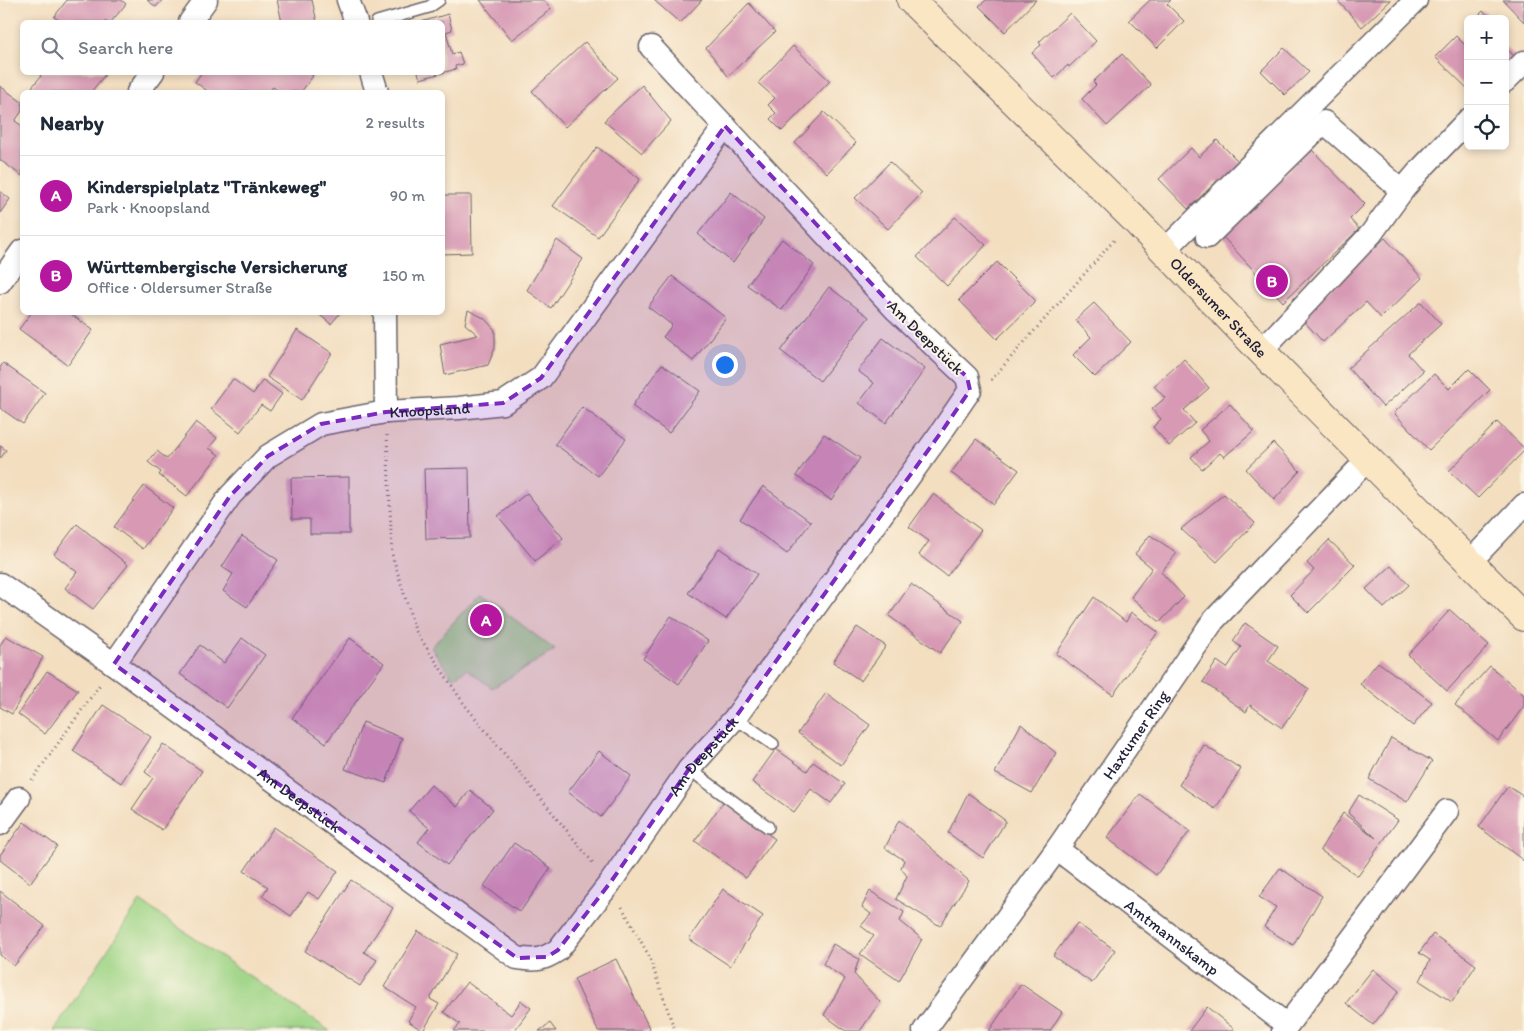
<!DOCTYPE html>
<meta charset="utf-8">
<style>
body{margin:0;font-family:Itim,sans-serif;background:#f2f2f3;color:#1f2937}
.controls{position:absolute;right:15px;top:15px;display:grid;overflow:hidden;border-radius:8px;box-shadow:0 2px 8px #0003}
.controls button{width:45px;height:45px;display:grid;place-items:center;padding:0;border:0;border-bottom:1px solid #e0e1e3;background:#fff;color:#1f2937;font:25px sans-serif}
.you{position:absolute;left:724px;top:364px;width:18px;height:18px;margin:-12px;border:4px solid #fff;border-radius:50%;background:#1a73e8;box-shadow:0 0 0 8px #1a73e833}
.badge{display:grid;place-items:center;width:32px;height:32px;border-radius:50%;background:#b5179e;color:#fff;font-size:16px;font-weight:700}
.pin{position:absolute;translate:-50% -50%;border:2px solid #fff;box-shadow:0 1px 5px #0006}
.list{margin:0;padding:0;list-style:none}
h2{display:flex;justify-content:space-between;align-items:center;height:65px;margin:0;padding:0 20px;font-size:21px}
h2 small{font-size:16px;font-weight:400;color:#747a83}
.list li{display:grid;grid-template-columns:32px 1fr auto;gap:15px;align-items:center;box-sizing:border-box;height:80px;padding:0 20px;border-top:1px solid #e0e1e3}
.list b{display:block;font-size:19px;white-space:nowrap}
.list p{margin:0;font-size:16px;white-space:nowrap;color:#747a83}
.list em{font-size:16px;font-style:normal;color:#747a83}
.icon{flex:none;width:28px;height:28px;fill:none;stroke:currentColor;stroke-width:2;stroke-linecap:round;stroke-linejoin:round}
.map{position:relative;flex:none;width:1524px;height:1031px;overflow:hidden}
.search{position:absolute;background:#fff;box-shadow:0 2px 8px #0003;left:20px;top:20px;width:425px;height:55px;display:flex;align-items:center;gap:12px;box-sizing:border-box;padding:0 18px;border-radius:8px;color:#747a83;font-size:19px}
.panel{position:absolute;background:#fff;box-shadow:0 2px 8px #0003;left:20px;top:90px;width:425px;height:225px;border-radius:8px}
.map>svg:first-child{display:block}
.green{fill:#9ed485;stroke:#607b60}
.building{fill:#d799b4}
.lines{fill:none;stroke-linecap:round;stroke-linejoin:round}
.service-casing{stroke:#6b646a;stroke-width:14}
.minor-casing{stroke:#6b646a;stroke-width:25}
.secondary-casing{stroke:#6b646a;stroke-width:30}
.path{stroke:#6b646a;stroke-width:3;stroke-dasharray:1 4;stroke-linecap:butt}
.service{stroke:#fff;stroke-width:11}
.minor{stroke:#fff;stroke-width:22}
.secondary{stroke:#fbe6c4;stroke-width:28}
.marked{fill:#7b2cbf;fill-opacity:0.2;stroke:#7b2cbf;stroke-width:4;stroke-dasharray:10 6;stroke-linejoin:round}
.labels{text-anchor:middle;stroke-width:4;stroke-linejoin:round;paint-order:stroke}
.street-label{font-size:16px;fill:#22223b;stroke:#fcf5e5}
</style>
<div class="map">
<svg width="1524" height="1031" viewBox="0 0 1524 1031">
<rect width="100%" height="100%" fill="#fcf5e5"/>
<filter id="ink" filterUnits="userSpaceOnUse"><feTurbulence type="fractalNoise" baseFrequency=".02" numOctaves="2"/><feDisplacementMap in="SourceGraphic" scale="10" xChannelSelector="R" yChannelSelector="G"/><feConvolveMatrix kernelMatrix="1 2 1 2 8 2 1 2 1" color-interpolation-filters="sRGB"/></filter>
<filter id="wash" filterUnits="userSpaceOnUse"><feTurbulence type="fractalNoise" baseFrequency=".0096" numOctaves="4" result="noise"/><feDisplacementMap in="SourceGraphic" scale="20" xChannelSelector="R" yChannelSelector="G"/><feGaussianBlur stdDeviation="1.12" result="paint"/><feColorMatrix in="noise" values="0 0 0 0 0 0 0 0 0 0 0 0 0 0 0 0 0 1.4 0 .05"/><feComposite in="paint" operator="in"/></filter>
<g filter="url(#wash)">
<rect width="100%" height="100%" fill="#f3dec0"/>
<path class="green" d="M480,593L555,650L492,688L467,669L453,678L431,647Z
M140,901L330,1031H54Z"/>
<g id="blocks">
<path class="building" d="M67,0H121L126,4L111,22H62L54,17Z
M147,0H162L156,7Z
M277,0H312L317,22H282Z
M480,0H544L551,9L512,40Z
M654,0H702L680,23Z
M986,0H1036L1005,32L979,6Z
M1150,0H1171L1167,4L1184,21L1157,48L1129,20Z
M1337,0H1391L1362,27Z
M1503,0H1524V22Z
M749,3L775,32L728,76L706,48Z
M1483,11L1492,19H1475Z
M1070,13L1096,41L1069,67L1068,65L1054,78L1032,53L1041,45L1039,42Z
M448,14L452,30L446,32L452,54L459,52L463,64L455,66L456,69L442,73V22H421Z
M1456,36L1468,48V89L1435,57Z
M585,42L618,78L565,127L532,91Z
M793,46L830,81L782,131L770,119L776,113L768,105L775,98L758,83Z
M1505,47L1518,60L1505,73Z
M1284,48L1309,72L1285,95L1261,71Z
M1122,54L1151,85L1107,126L1082,99L1096,85L1093,82Z
M40,72H107L91,92H28L41,76L39,74Z
M202,72H308L313,76L301,92H280L273,87L269,92H209L195,82Z
M418,72H442V73L420,79Z
M642,85L671,121L642,153L604,121Z
M0,86L22,102V111L15,121L22,126V176L0,160Z
M824,112L856,143L827,173L795,143Z
M1217,140L1244,167L1223,187L1217,181L1188,209L1159,179L1191,148L1199,157Z
M597,147L640,179L598,237L553,206Z
M1310,148L1365,204L1350,219L1359,229L1283,302L1222,236Z
M890,162L922,193L888,229L855,198Z
M0,191L10,199L0,213Z
M731,192L764,219L733,263L698,234Z
M442,195H471L472,253L442,254Z
M955,217L986,245L947,286L917,257Z
M1385,238L1422,278L1381,318L1366,302L1323,342L1300,317Z
M782,239L814,265L782,310L747,285Z
M557,240L583,259L551,308L527,290Z
M997,262L1036,301L997,339L959,300Z
M672,276L726,318L693,361L663,337L672,325L648,307Z
M829,287L869,317L820,381L781,351Z
M1421,302L1441,324L1408,354L1423,371L1383,407L1348,368Z
M1094,303L1131,342L1095,377L1073,355L1091,337L1075,320Z
M468,310L484,318L495,330V348L488,365L445,375L440,344L478,335L465,324Z
M32,312H68L93,330L68,365L19,329Z
M316,312H341L331,324Z
M297,330L332,353L302,400L267,377Z
M883,338L925,369L886,423L859,403L874,383L858,371Z
M1184,359L1209,388L1184,410L1195,423L1169,446L1153,427L1161,419L1152,409L1165,398L1154,386Z
M3,363L45,393L23,424L0,408V368Z
M662,364L700,391L669,433L632,406Z
M1469,369L1490,390L1429,450L1394,413L1434,374L1449,389Z
M233,379L253,394L263,380L282,394L270,411L261,405L240,432L211,409Z
M1230,404L1254,431L1224,457L1220,453L1202,469L1191,457L1209,441L1200,430Z
M582,407L626,439L598,476L555,444Z
M196,422L217,438L209,448L219,455L187,496L159,475L161,472L148,462L157,451L167,459Z
M1497,422L1524,448V451L1478,498L1449,471Z
M824,434L860,458L831,500L796,476Z
M976,439L1019,470L994,504L951,473Z
M1273,443L1300,471L1274,500L1246,469Z
M0,446L6,450L0,459Z
M469,468L470,538L426,539L424,469Z
M349,477V534H310V519H292L291,478Z
M144,486L173,508L143,549L114,527Z
M763,486L811,522L787,554L740,519Z
M527,493L563,538L535,561L498,516Z
M933,494L981,530L947,576L919,555L929,541L909,527Z
M1224,494L1255,523L1217,562L1181,529Z
M77,524L128,565L93,609L65,588L77,572L54,554Z
M1150,535L1177,553L1161,572L1184,597L1160,622L1131,597L1152,568L1135,554Z
M242,536L278,560L247,607L223,591L233,574L222,567Z
M1329,540L1355,565L1308,613L1290,595L1314,570L1307,563Z
M719,548L757,574L726,619L688,593Z
M1391,566L1409,585L1384,608L1366,589Z
M911,584L963,621L940,653L889,616Z
M1094,597L1126,622L1131,612L1158,632L1113,695L1056,654Z
M1450,610L1489,645L1447,691L1408,655Z
M671,616L708,641L679,684L643,659Z
M1245,623L1278,646L1268,661L1309,689L1282,728L1250,705L1246,712L1203,682L1217,661L1227,668L1241,647L1233,641Z
M857,627L886,646L861,681L833,662Z
M6,636L43,657L12,714L0,707V645Z
M242,638L265,655L227,708L180,674L200,645L224,663Z
M350,638L384,663L326,743L292,718Z
M1378,662L1432,702L1413,726L1360,684Z
M1490,666L1524,695V706L1498,741L1455,705Z
M47,671L78,690L45,734L18,714Z
M826,693L870,725L841,765L798,733Z
M103,705L151,737L121,783L73,751Z
M363,722L402,738L386,783L345,769Z
M1021,724L1056,753L1032,793L995,773Z
M1391,738L1432,761L1407,802L1369,779Z
M163,744L202,771L162,830L132,809L153,778L145,772Z
M1204,745L1241,769L1215,809L1179,785Z
M776,749L807,771L813,762L845,784L831,803L811,789L794,812L752,782Z
M599,751L631,776L601,817L568,792Z
M431,785L457,807L470,790L493,809L447,865L418,842L429,828L409,811Z
M1508,786L1524,797V861L1479,827Z
M968,793L1006,821L983,858L948,833Z
M1140,794L1190,831L1156,875L1107,838Z
M1359,795L1398,820L1358,876L1320,850L1343,813L1376,838L1348,813Z
M724,801L775,839L746,878L695,841Z
M899,820L969,881L940,926L896,899L907,876L901,868L904,860L885,848Z
M24,822L57,846L30,883L0,860V855Z
M274,827L338,871L319,899L308,892L291,916L262,896L268,887L244,871Z
M514,843L551,868L520,912L484,886Z
M1280,868L1322,896L1293,945L1264,927L1276,907L1259,897Z
M351,880L393,908L364,952L377,960L360,986L305,951Z
M723,889L763,916L730,966L689,939Z
M0,891L45,926L14,966L0,955Z
M870,891L904,912L900,921L922,939L899,981L860,954L874,936L861,926L871,914L862,907Z
M1077,923L1115,950L1092,983L1053,956Z
M418,931L457,954L430,999L439,1004L423,1031L408,1021L416,1007L384,987Z
M1433,934L1476,965L1452,1002L1420,981L1430,960L1419,953Z
M833,944L859,959L854,974L880,1002L860,1031H846L824,1015L845,979L823,964Z
M616,959L650,1030L648,1031H598L574,979Z
M1373,969L1399,991L1373,1025L1346,1003Z
M467,982L511,1015L521,1001L531,1008L514,1031H454L460,1024L444,1012Z
M1021,984L1062,1012L1050,1031H989Z
M1207,1007L1234,1029L1232,1031H1189Z
M550,1023L556,1031H539Z"/>
</g>
</g>
<g filter="url(#ink)">
<use href="#blocks" fill-opacity="0" stroke="#6b646a" stroke-width="1"/>
<g class="lines">
<defs>
<path id="service" d="M377,22L429,7L439,0
M735,718L773,744
M689,769L768,827"/>
<g id="minor">
<path d="M348,0L356,22"/>
<path d="M190,22L206,0"/>
<path d="M371,72L377,92"/>
<path d="M1505,81L1524,62"/>
<path d="M138,92L153,72"/>
<path d="M1207,237L1324,122L1402,191"/>
<path d="M1164,251L1416,0"/>
<path d="M0,282L22,251"/>
<path d="M385,312L386,412"/>
<path d="M1261,351L1371,234L1402,191L1419,171L1468,120"/>
<path d="M1470,562L1524,505"/>
<path id="s1" d="M0,584L114,664L517,958C536,961 543,960 558,950L610,883L689,769L735,718L942,431L970,390L967,377L896,310L651,47"/>
<path id="s2" d="M114,664L230,496L268,456L321,424L386,412L459,408L503,403L541,378L725,126"/>
<path d="M0,824L19,798"/>
<path id="s3" d="M1057,849L1287,1025"/>
<path id="s4" d="M924,1031L1057,849L1213,621L1369,458"/>
<path d="M1283,1031L1447,811"/>
</g>
<g id="secondary">
<path id="s5" d="M911,0L1133,218L1261,351L1524,617"/>
</g>
</defs>
<use href="#service" class="service-casing"/>
<use href="#minor" class="minor-casing"/>
<use href="#secondary" class="secondary-casing"/>
<path class="path" d="M991,380L1116,238
M387,435L392,554L415,630L464,704L594,864
M32,780L101,683
M622,907L649,956L675,1031"/>
<use href="#service" class="service"/>
<use href="#minor" class="minor"/>
<use href="#secondary" class="secondary"/>
</g>
</g>
<path class="marked" d="M725,126L896,310L967,377L970,390L942,431L735,718L689,769L610,883L558,950L547,957L517,958L114,664L230,496L268,456L321,424L386,412L503,403L541,378Z"/>
<g class="labels">
<g class="street-label">
<text dy="6" stroke="none"><textPath href="#s5" startOffset="435">Oldersumer Straße</textPath></text>
<text transform="translate(926 337) rotate(44)" y="6">Am Deepstück</text>
<text dy="6" stroke="none"><textPath href="#s2" startOffset="431">Knoopsland</textPath></text>
<text dy="6" stroke="none"><textPath href="#s4" startOffset="364">Haxtumer Ring</textPath></text>
<text dy="6" stroke="none"><textPath href="#s1" startOffset="924">Am Deepstück</textPath></text>
<text dy="6" stroke="none"><textPath href="#s1" startOffset="369">Am Deepstück</textPath></text>
<text dy="6" stroke="none"><textPath href="#s3" startOffset="145">Amtmannskamp</textPath></text>
</g>
</g>
</svg>
<div class="controls">
<button>+</button>
<button>−</button>
<button><svg class="icon" aria-label="locate" viewBox="0 0 24 24"><circle cx="12" cy="12" r="6"/><path d="M12 2v4M12 18v4M2 12h4M18 12h4"/></svg></button>
</div>
<div class="you"></div>
<div class="pin badge" style="left:486px;top:620px">A</div>
<div class="pin badge" style="left:1272px;top:281px">B</div>
<div class="search"><svg class="icon" aria-label="search" viewBox="0 0 24 24"><circle cx="10" cy="10" r="6"/><path d="M15 15l6 6"/></svg>Search here</div>
<section class="panel">
<h2>Nearby<small>2 results</small></h2>
<ul class="list">
<li><span class="badge">A</span><div><b>Kinderspielplatz &quot;Tränkeweg&quot;</b><p>Park · Knoopsland</p></div><em>90 m</em></li>
<li><span class="badge">B</span><div><b>Württembergische Versicherung</b><p>Office · Oldersumer Straße</p></div><em>150 m</em></li>
</ul>
</section>
</div>
